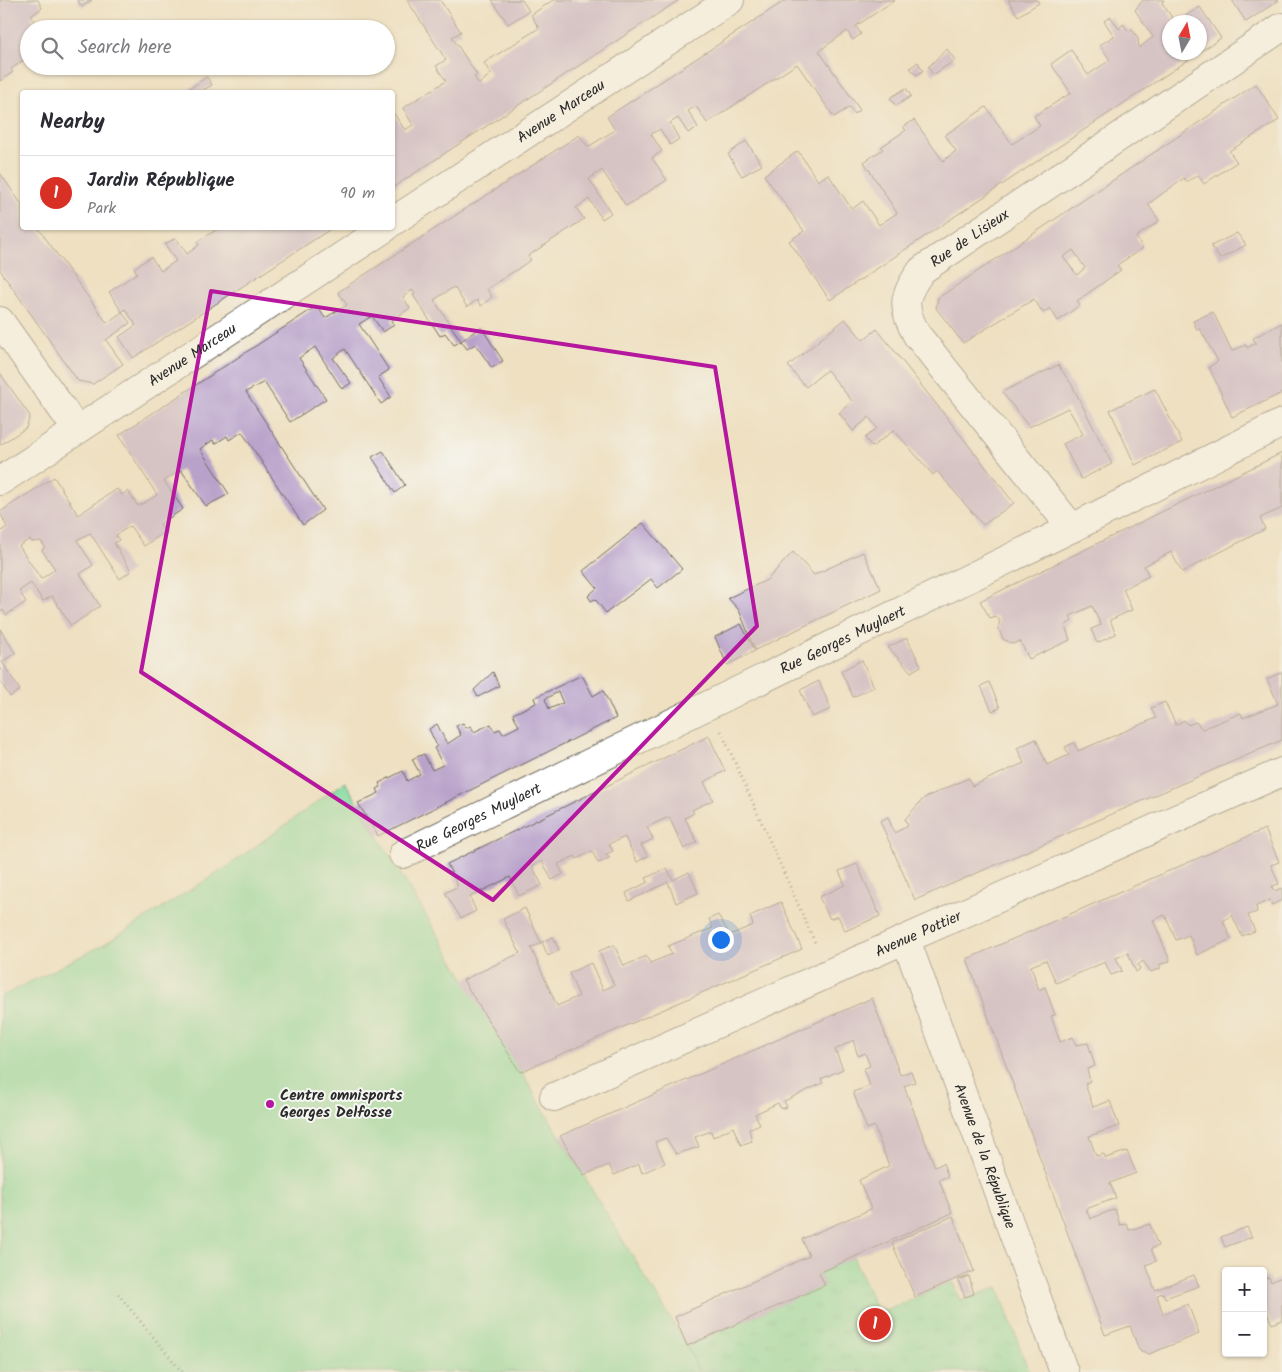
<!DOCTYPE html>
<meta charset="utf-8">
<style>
body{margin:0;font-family:Kalam,sans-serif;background:#f2f2f3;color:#2b2b33}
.controls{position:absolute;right:15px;bottom:15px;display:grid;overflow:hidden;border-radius:5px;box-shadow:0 1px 4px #0004}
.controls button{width:45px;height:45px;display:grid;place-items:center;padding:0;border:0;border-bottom:1px solid #e1e1e2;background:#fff;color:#2b2b33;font:25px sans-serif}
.compass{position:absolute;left:1162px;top:15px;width:45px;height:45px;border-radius:50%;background:#fff;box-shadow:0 1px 4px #0004;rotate:10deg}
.you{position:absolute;left:720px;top:939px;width:18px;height:18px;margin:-12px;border:4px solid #fff;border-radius:50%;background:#1a73e8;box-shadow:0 0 0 8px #1a73e833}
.badge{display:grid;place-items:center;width:32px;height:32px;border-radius:50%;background:#d93025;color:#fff;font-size:16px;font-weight:700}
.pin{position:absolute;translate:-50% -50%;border:2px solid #fff;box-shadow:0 1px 5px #0006}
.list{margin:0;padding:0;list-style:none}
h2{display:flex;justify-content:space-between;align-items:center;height:65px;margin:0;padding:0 20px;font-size:21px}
h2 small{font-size:16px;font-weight:400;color:#7c7c81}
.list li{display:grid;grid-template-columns:32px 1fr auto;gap:15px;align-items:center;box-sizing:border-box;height:75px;padding:0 20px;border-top:1px solid #e1e1e2}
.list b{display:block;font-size:19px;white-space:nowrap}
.list p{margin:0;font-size:16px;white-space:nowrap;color:#7c7c81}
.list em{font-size:16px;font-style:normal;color:#7c7c81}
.icon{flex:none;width:28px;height:28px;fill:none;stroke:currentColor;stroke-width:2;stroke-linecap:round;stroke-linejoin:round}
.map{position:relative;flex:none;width:1282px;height:1372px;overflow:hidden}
.search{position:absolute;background:#fff;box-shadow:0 1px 4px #0004;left:20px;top:20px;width:375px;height:55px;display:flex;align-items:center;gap:12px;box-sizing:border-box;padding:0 18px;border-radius:28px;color:#7c7c81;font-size:19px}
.panel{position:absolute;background:#fff;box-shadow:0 1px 4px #0004;left:20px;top:90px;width:375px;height:140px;border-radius:5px}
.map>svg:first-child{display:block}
.park{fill:url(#park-tufts);stroke:#588466}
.pitch{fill:#84dca1;stroke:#588466}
.building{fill:#b9a2ca;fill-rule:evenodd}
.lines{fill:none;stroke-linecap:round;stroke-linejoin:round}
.minor-casing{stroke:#6f6a60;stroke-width:30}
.path{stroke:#6f6a60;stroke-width:3;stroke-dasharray:1 4;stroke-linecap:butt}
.minor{stroke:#fff;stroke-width:28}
.marked{fill:none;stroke:#b5179e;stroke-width:4;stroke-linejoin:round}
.poi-dot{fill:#b5179e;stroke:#f6f6f2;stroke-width:2}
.labels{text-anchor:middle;stroke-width:4;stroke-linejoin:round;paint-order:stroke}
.street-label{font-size:15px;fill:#2b2b2b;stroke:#f6f6f2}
.poi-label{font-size:15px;font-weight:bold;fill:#2b2b2b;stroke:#f6f6f2;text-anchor:start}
</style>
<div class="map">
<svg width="1282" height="1372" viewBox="0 0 1282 1372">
<defs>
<pattern id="park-tufts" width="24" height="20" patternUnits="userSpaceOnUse" patternTransform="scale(1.25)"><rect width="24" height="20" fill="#84dca1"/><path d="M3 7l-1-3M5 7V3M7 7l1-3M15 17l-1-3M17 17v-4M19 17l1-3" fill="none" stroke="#72bd8b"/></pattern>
</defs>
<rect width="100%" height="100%" fill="#f6f6f2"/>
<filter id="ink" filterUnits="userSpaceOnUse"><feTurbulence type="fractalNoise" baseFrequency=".02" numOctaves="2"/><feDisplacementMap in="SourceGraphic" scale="10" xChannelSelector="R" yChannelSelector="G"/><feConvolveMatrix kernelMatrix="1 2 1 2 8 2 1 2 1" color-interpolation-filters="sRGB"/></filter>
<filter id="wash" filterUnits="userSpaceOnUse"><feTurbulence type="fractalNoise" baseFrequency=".0096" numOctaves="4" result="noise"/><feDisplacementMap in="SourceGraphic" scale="20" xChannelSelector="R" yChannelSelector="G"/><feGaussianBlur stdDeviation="1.12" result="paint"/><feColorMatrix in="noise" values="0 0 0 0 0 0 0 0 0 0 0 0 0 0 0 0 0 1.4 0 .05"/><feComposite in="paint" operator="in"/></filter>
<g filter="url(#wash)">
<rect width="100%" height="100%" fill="#eee0c1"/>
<path class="park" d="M853,1257L878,1313L953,1282L960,1301L998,1287L1029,1372H699L687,1346L824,1285L819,1273Z"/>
<path class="pitch" d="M345,782L687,1346L699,1372H0V997L103,945L227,867Z"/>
<g id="blocks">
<path class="building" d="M0,0H38L42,8L31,16L39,29H29V50L25,52L28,57L11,69L13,72L0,81Z
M77,0H92L82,7Z
M407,0H440L461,32L452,37L477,75L474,77L479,84L491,74L484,63L539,28L531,15L553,0H679L392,188V111L405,130L413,125L403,108L446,81L436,66L446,60Z
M492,0H522L529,11L508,24Z
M786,0H895L856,26L861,34L853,40L847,31L819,51L860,110L854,114L850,107L834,117L797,64L707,123L696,106L688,111L698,127L688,133L678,118L670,123L679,139L670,145L660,129L651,134L662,151L652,158L667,180L626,206L602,170L589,179L611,213L602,219L589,199L576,208L584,219L528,256L531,260L487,289L492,297L481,306L477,300L467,307L454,287L434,300L461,341L481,327L503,361L492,368L475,344L467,349L461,341L454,345L445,333L440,336L413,295L415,294L412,290L403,297L410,308L391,321L394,325L383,332L372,316L359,324L389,370L378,377L391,397L381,404L345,349L333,358L351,383L342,389L315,347L299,358L326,399L290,422L264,382L246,392L323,510L303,525L242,432L229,440L227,436L215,444L213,440L200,449L229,494L206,506L181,470L164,481L183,509L160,524L165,532L144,546L130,526L116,535L119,540L114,543L131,571L120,579L90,533L77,540L93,565L80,574L100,606L71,626L52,596L43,601L31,583L19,591L26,602L6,615L3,610L0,612V532L7,527L0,512L54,477L78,515L117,489L122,495L128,491L138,506L146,502L157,495L119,435L317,306L325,318L347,305L338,292L579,135L588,147L615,130L607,117ZM30,539L32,542L41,541L45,547L42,550L55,569L41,579L19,546Z
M1008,0H1037L1039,3L1018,16Z
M1143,0H1164L1162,3L1175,22H1170V52H1200V22H1176L1200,7L1221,38L830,300L789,241L804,231L764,175L798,151L818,181L828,174L852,209L863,201L879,225L897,213L864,162L883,149L881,147L906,130L903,127L914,120L943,161L956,151L945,135L986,107L1012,144L1040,126L1034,116L1071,93L1051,64L1071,50L1088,75L1110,60L1100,45L1114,36L1104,21L1111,17L1119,29L1123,24L1129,31L1132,29L1138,38L1139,48L1153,37L1135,10Z
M1232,0H1279L1246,22Z
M947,49L955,60L933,75L928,67Z
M918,62L923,71L916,75L910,68Z
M207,77L212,85L200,92H189L187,90Z
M1256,84L1279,120L1229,151L1237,162L1204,184L1198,175L1186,182L1184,178L1148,204L1159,221L1136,237L1143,248L1117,265L1121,270L1077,301L1080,305L1058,321L1050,308L1043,313L1034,299L963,343L936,308L938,298ZM1073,250L1085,268L1077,275L1063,257Z
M906,88L911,96L896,106L890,98Z
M746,141L762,165L742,176L728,154Z
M0,173L22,205V228H38L107,323L122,312L130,323L106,340L123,364L93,384L78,381L0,270Z
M219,228H332L133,358L119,337L136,325L125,309L122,312L109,292L137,273L134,268L151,257L161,271L176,261L165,244L176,238L187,254L199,245L197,242Z
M1237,233L1246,245L1220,259L1211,246Z
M1213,312L1232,351L1246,345L1247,348L1256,343L1253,338L1282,323V393L1232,417L1209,367L1218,361L1200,329L1197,330L1193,321Z
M845,319L863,340L877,329L1014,503L983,525L937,471L933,475L894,430L872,447L865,438L877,428L869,417L853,431L839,413L852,401L827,370L806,387L788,366Z
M1058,365L1072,385L1112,464L1081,479L1063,444L1083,434L1068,408L1029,427L1002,392Z
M0,373L30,416L26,428L0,445Z
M1155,389L1182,442L1135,465L1110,410Z
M383,451L405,485L395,493L372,457Z
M1282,453V508L1260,518L1265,529L1182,572L1171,552L1144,566L1149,576L1123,589L1132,610L1110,620L1116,634L1097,643L1091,629L1101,625L1092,606L1070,616L1072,621L1065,626L1070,640L1029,659L1020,641L1013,644L1003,639L998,628L1000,621L996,616L990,618L980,601Z
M643,523L682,569L658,588L651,579L606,613L595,599L591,601L588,596L597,588L583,571Z
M793,552L814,575L863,552L881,589L755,650L739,610L728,598L767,580Z
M741,624L755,651L727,665L715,637Z
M0,629L15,653L2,662L20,690L10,697L0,681Z
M907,638L921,666L911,672L888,647Z
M862,660L874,687L853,697L841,671Z
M493,672L499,686L478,697L474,690Z
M1282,672V740L915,900L880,821L888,817L894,833L908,826L905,819L924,798L969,778L972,786L1024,763L1017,748L1036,739L1047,765L1069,755L1065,747L1074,743L1078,751L1156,718L1151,708L1165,702L1176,725L1184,720L1188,725L1196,722L1202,729L1241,713L1243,718L1278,704L1267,679Z
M582,675L593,696L603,690L616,718L378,836L358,803L379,793L377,789L381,787L379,783L403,771L407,781L420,774L412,759L424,754L432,770L443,765L434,748L437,746L429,729L437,724L447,744L461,735L456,726L463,723L466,728L471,726L474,732L491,724L494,731L500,729L503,734L519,726L513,714L536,703L534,698ZM558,692L563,703L549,709L545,699Z
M819,681L831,709L812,717L800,690Z
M989,682L1000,708L992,711L981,686Z
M709,736L725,771L704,782L713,800L692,810L694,813L685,818L697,842L684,849L669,817L647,827L653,839L641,845L648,856L637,862L625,837L609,844L613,851L606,854L609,858L598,863L592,851L577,859L575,856L558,864L563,874L552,880L542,861L532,866L542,885L519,896L510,877L470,897L476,911L461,918L445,893L458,886L447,864Z
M1265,829L1279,862L1271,865L1279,884L1272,886L1274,891L1282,888V900L1272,905L1270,900L1261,904L1256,906L1257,912L1248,915L1255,931L1242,936L1232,915L1223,921L1231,939L1197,955L1189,935L1176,940L1165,915L1153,920L1170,961L1159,965L1161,968L1151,972L1143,961L1138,965L1140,969L1136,972L1128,953L1116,958L1122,971L1111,975L1105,962L1056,983L1046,960L1031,966L1039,990L1045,987L1055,1015L1051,1016L1060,1042L1073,1037L1076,1045L1088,1043L1095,1066L1087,1069L1090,1081L1085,1084L1093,1107L1110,1101L1119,1126L1089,1136L1096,1156L1104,1154L1106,1158L1127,1151L1136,1173L1110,1183L1116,1198L1086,1209L1090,1219L1115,1209L1120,1225L1127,1224L1129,1230L1150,1224L1158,1246L1151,1249L1156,1261L1146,1265L1155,1290L1194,1275L1199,1286L1165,1298L1163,1293L1157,1295L1163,1314L1188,1304L1199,1334L1149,1354L1139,1350L1130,1326L1105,1335L967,959Z
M857,864L880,916L845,931L838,916L830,919L819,897L845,885L839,871Z
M667,868L673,880L689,872L698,893L676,903L668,882L629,901L626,893L648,882L646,878Z
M781,902L802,949L520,1072L463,980L520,953L503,919L525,908L541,943L531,948L557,1006L579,996L569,973L591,963L603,990L614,985L599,951L614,945L624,966L646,956L650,963L672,954L668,946L713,928L709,919L718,915L730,935L753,925L750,916Z
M553,937L559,950L548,956L542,942Z
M872,998L900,1075L911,1071L915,1082L904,1086L935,1167L943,1163L948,1176L939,1180L952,1213L819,1273L825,1285L687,1346L675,1317L809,1256L802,1239L871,1209L859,1180L889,1166L874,1126L867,1129L853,1092L870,1086L863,1069L870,1066L865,1053L858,1056L853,1040L835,1050L843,1069L821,1079L823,1083L784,1101L787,1107L781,1109L778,1103L755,1114L760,1124L749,1129L752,1141L741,1145L733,1127L713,1137L711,1131L695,1137L699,1147L676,1154L666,1138L655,1142L665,1163L642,1173L639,1164L614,1175L609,1165L584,1175L560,1136Z
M953,1216L974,1271L915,1297L892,1243Z
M1247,1227L1252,1237L1225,1247L1221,1237Z
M969,1276L974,1294L965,1297L958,1280Z
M1269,1277L1271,1282L1282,1277V1320L1272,1324L1263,1304V1279Z"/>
</g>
</g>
<g filter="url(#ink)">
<use href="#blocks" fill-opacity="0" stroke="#6f6a60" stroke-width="1"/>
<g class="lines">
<defs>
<g id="minor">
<path id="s1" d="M392,222L730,0"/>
<path d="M0,321L77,430"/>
<path id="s2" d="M0,481L385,228"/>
<path id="s3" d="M1072,528L917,335C901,307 903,295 922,270L1282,27"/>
<path id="s4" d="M403,854L1072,528L1282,423"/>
<path id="s5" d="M906,940L1064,1372"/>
<path id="s6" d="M554,1097C796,987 1039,880 1282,772"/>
</g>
</defs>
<use href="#minor" class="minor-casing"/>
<path class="path" d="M721,731L816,945
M118,1294L182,1372"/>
<use href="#minor" class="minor"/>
</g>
</g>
<path d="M0 0H1282V1372H0ZM211,291L715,367L757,626L493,900L141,672Z" fill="#eee0c1" fill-opacity=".55" fill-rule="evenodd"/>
<path class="marked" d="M211,291L715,367L757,626L493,900L141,672Z"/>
<circle class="poi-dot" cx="270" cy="1104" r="5"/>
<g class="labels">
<g class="street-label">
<text dy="5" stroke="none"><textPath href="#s1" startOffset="202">Avenue Marceau</textPath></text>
<text dy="5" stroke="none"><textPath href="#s3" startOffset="376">Rue de Lisieux</textPath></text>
<text dy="5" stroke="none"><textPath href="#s2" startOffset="230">Avenue Marceau</textPath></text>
<text dy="5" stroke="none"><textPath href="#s4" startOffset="489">Rue Georges Muylaert</textPath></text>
<text dy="5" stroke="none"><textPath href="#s4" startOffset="84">Rue Georges Muylaert</textPath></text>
<text dy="5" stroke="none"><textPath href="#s6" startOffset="399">Avenue Pottier</textPath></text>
<text dy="5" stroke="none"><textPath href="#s5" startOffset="230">Avenue de la République</textPath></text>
</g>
<g class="poi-label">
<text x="280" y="1100">Centre omnisports<tspan x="280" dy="17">Georges Delfosse</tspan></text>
</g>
</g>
</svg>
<div class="controls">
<button>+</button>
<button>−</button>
</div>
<svg class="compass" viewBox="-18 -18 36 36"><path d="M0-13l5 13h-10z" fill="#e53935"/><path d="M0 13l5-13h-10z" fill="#7c7c81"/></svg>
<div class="you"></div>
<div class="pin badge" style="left:875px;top:1324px">1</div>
<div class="search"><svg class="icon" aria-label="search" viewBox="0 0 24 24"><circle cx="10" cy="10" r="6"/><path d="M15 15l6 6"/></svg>Search here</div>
<section class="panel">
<h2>Nearby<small></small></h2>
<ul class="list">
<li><span class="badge">1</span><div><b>Jardin République</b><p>Park</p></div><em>90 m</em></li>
</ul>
</section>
</div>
